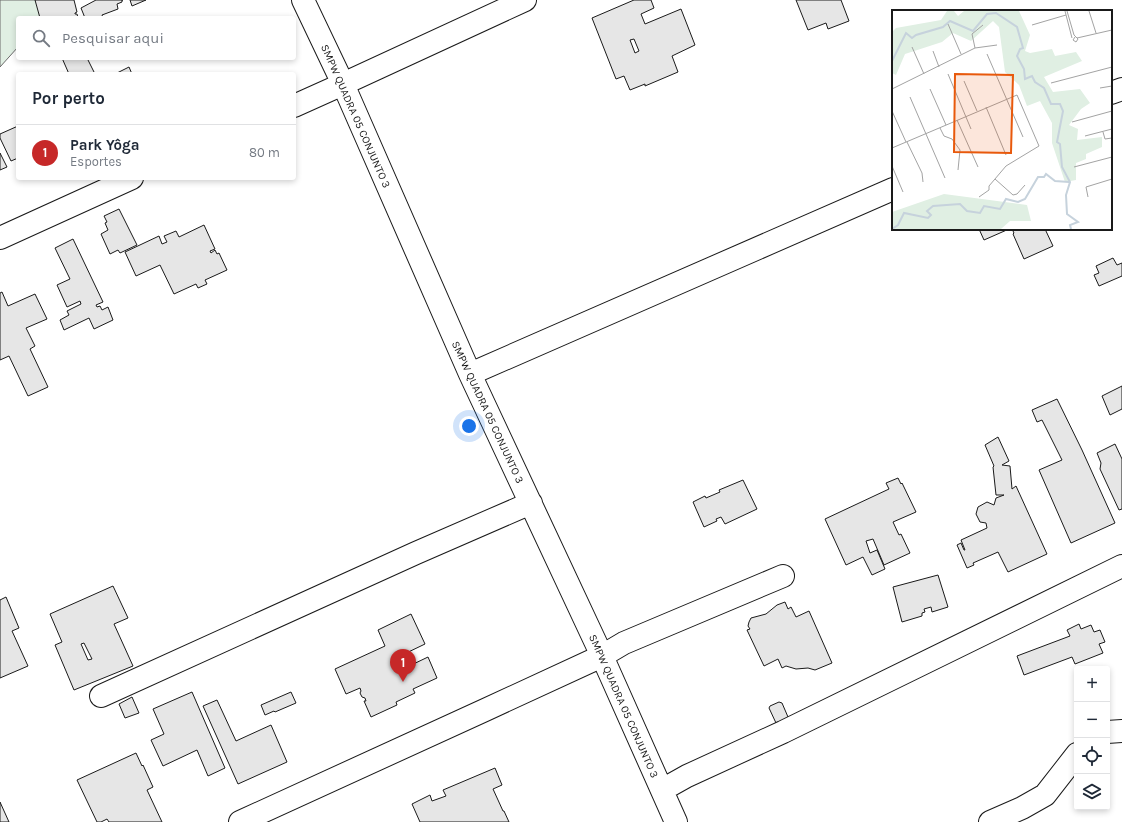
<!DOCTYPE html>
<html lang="pt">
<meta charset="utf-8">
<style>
body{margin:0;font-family:Karla,sans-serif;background:#f6f6f7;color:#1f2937}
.controls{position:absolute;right:12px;bottom:12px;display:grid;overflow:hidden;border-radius:4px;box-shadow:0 2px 6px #0003}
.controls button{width:36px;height:36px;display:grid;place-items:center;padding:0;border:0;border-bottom:1px solid #e0e1e3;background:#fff;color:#1f2937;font:20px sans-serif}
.you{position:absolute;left:469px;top:426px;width:14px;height:14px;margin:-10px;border:3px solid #fff;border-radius:50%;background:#1a73e8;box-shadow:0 0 0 6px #1a73e833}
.badge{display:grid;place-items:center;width:26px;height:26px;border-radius:50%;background:#c62828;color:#fff;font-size:13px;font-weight:700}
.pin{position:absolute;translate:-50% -33px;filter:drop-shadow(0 1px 2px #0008)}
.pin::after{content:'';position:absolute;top:21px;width:14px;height:12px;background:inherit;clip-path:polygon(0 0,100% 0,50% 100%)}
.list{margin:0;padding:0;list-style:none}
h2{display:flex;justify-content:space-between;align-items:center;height:52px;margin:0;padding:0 16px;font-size:17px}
h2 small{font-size:13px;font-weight:400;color:#747a83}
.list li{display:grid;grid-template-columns:26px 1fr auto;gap:12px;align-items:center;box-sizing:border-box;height:56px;padding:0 16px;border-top:1px solid #e0e1e3}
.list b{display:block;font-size:15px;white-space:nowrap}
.list p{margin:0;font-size:13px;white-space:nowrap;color:#747a83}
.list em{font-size:13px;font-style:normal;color:#747a83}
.icon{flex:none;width:22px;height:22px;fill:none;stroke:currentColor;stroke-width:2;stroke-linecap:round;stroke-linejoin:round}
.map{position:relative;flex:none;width:1122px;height:822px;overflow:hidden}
.search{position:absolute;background:#fff;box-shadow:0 2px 6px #0003;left:16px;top:16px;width:280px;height:44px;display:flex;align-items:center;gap:10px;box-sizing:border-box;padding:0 14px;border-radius:4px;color:#747a83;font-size:15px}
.panel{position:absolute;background:#fff;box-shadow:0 2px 6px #0003;left:16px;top:72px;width:280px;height:108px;border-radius:4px}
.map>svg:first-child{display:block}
.green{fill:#e0efe3;stroke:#6a6a6a}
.building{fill:#e6e6e6;stroke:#1a1a1a;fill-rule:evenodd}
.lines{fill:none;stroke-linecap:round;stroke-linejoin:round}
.minor-casing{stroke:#1a1a1a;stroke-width:24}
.minor{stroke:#fff;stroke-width:22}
.labels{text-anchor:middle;stroke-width:3;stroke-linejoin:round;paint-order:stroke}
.street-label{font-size:11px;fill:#1a1a1a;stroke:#fff}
.inset-river{fill:none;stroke:#c6d2dc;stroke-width:2}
.inset-road{fill:none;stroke:#a3a3a3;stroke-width:1}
.view{fill:#e8590c;fill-opacity:0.15;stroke:#e8590c;stroke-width:2}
.inset-edge{fill:none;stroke:#1a1a1a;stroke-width:2}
</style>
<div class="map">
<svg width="1122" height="822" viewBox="0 0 1122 822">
<rect width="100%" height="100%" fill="#fff"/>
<path class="green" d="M0,0H59L43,18H18V47L0,67Z"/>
<path class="building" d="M35,0H74L77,12L75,13V14H77L78,18H40Z
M96,0H123H122V2L117,4L118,9L102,15L103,18H85L81,8Z
M130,0H146L132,6Z
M634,0H651L654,8L641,14L645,24L681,9L695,45L672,56L678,72L645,86V84L630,90L624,76L616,79L592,18ZM634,39L639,51L635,53L630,40Z
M796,0H841L849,21L828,29L826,23L808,30Z
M62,58H87L95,74H69Z
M129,67L132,74L134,73L135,74H115Z
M18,126V158L11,161L0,138V134Z
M0,153L7,167L0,170Z
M119,209L137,245L120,253L118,250L110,254L101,234L108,230L105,223L107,222L104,216Z
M204,225L215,249L210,251L211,253L215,250L217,254L219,253L227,270L205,280L207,284L198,288L196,284L174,294L160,265L136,276L125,252L159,236L162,244L167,242L164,236L176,231L179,237Z
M979,229H1009L984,240Z
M1012,229H1045L1053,246L1024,259L1013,234L1014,233Z
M73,239L103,302L96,305L97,307L100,306L102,310L108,307L113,320L94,329L89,318L64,330L60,320L69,315L67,311L81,304L80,301L67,307L57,285L70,279L55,248Z
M1113,258L1117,265L1122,263V276L1099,286L1094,275L1099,273L1096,266Z
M2,292L8,306L35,294L47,319L26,328L35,346L30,349L48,387L28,396L9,356L0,360V293Z
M1122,386V409L1110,415L1102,396Z
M1057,399L1082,450L1115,523L1071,543L1039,470L1062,460L1042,420L1037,422L1032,410Z
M998,437L1009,461L1002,465L1010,466L1012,489L1016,486L1047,554L1008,572L998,552L973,563L974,565L967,568L957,545L961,543L964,550H965L961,540L987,528L986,523L980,522L976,514L978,507L987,502L994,505L996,498L1004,495H996L993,467L994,466L985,445Z
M1115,444L1122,459V509L1119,510L1100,469L1101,463L1097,453Z
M898,478L901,484L902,483L916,512L893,522L899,535L901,534L910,553L884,565L873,539L866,541L870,553L877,550L885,569L872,575L863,557L846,565L825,519L889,489L886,483Z
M743,480L757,509L725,524L721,517L716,519L717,521L704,527L693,502L705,496L706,498L720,492L719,490Z
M938,575L948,607L932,612L931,607L924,609L925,612L922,613V616L902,622L893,587Z
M113,586L128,618L114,624L133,666L74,690L55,645L62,642L50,614ZM84,643L92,659L88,660L81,644Z
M6,597L19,628L12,631L28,666L0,678V600Z
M785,602L788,609L791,607L796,617L809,611L832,663L815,670L808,668L796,669L786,666L782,668L778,659L764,666L747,630L750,629L748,626L749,622L751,618L766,614L777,605Z
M411,614L425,644L398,657L403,669L428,657L437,678L413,689L415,693L396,702L397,705L371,717L364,701H366L365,698L362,697L360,693L361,691L360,688L346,694L335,669L385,646L378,630Z
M1079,624L1081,629L1091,625L1094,632L1100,630L1105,642L1099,644L1103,653L1075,664L1072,657L1024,675L1017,656L1070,636L1067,630Z
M192,692L225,768L208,776L197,750L163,766L151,740L164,734L153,709Z
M291,692L296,703L275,712L274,711L265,715L261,705Z
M132,697L139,713L125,718L119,704Z
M217,700L236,741L271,725L287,762L238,784L203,706Z
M779,702L782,703L788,717L787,719L776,723L769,708L770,706Z
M136,753L142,766L143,765L153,787L147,790L162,822H109L107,819L101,822H97L77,780Z
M495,768L502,785L493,789L503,811H504L509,822H420L412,804L430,795L432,801L446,796L443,790Z
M0,802L9,822H0Z"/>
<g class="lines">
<defs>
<path id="minor" d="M303,0L343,84L470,374L602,656L676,822
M1111,93L1122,89
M294,106L343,84L525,0
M0,238L132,178
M470,374L893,189
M101,696L416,553L531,503
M1107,732L1122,731
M662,790L687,776L783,732L1122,566
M240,822L485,710L602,656L624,643L783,576
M990,822L1022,808L1045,795L1077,754"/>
</defs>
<use href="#minor" class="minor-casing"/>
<use href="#minor" class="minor"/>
</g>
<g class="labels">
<g class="street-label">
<text transform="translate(356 116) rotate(66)" y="4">SMPW QUADRA 05 CONJUNTO 3</text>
<text transform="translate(488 412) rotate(65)" y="4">SMPW QUADRA 05 CONJUNTO 3</text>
<text transform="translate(624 706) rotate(66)" y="4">SMPW QUADRA 05 CONJUNTO 3</text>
</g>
</g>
<g transform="translate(892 10)">
<rect width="220" height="220" fill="#fff"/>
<path d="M55,1H62L66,6L72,1H127L138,25L133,41L138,43L160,39L163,46L184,42L190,51L152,67L161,82L188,79L198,93L189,99L177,115L186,119L185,130L210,127V137L194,144V149L184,153V170L173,172L160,133V113L148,91L135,96L127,75L113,62L107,17L101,11L79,31L61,23L50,32L13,44L4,65L0,63V22L4,18L49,10ZM52,184L135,195L139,211H118L109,219H0V202Z" fill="#e0efe3"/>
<path class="inset-river" d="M0,51L14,23L20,28L24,25L51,17L58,11L81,21L95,4L104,3L125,17L131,38L128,39L125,46L132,59L133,69L140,66L143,72L152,78L159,94H168L171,101L165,132L168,134L170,157L178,172L174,185L175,204L186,212L178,215L179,219M0,219L6,215L12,203L36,208L39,205L35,201L41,196L68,194L75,201L88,203L92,196L108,199L114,189L126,192L133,189L146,167H152L154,164L163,171L177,172"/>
<path class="inset-road" d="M173,1L180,28M175,1L182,25L186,29L184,32L181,30L183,27M197,1L204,23M56,14L69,44M140,15L174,5M185,28L220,20M20,37L32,64M83,38L80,24L91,15M41,41L47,57M95,44L131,127M56,64L79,119M72,71L85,101M159,73L220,57M208,78L220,76M0,79L83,38L105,35M38,79L54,115M18,87L53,168M94,97L114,145M0,101L14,132M65,110L86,157M180,112L220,101M48,118L52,126L60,129L68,140L66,160M211,122L213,129L220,128M193,126L220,119M15,132L30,163L31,172M0,138L125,85L147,136L114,156L97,176V180L87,187M0,156L11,182M182,157L220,147M103,169L121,185L125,184L133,175M196,187L194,177L220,169"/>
<path class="view" d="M63,64L121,65L119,143L62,142Z"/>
<rect width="220" height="220" class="inset-edge"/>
</g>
</svg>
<div class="controls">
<button>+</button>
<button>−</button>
<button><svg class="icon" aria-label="locate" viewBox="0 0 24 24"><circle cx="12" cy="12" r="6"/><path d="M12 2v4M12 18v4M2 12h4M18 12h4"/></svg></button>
<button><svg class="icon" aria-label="layers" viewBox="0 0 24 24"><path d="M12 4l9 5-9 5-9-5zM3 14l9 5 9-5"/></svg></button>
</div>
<div class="you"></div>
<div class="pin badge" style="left:403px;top:682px">1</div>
<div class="search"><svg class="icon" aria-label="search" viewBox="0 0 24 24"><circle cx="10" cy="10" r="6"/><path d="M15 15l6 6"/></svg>Pesquisar aqui</div>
<section class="panel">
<h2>Por perto<small></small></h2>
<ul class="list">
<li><span class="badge">1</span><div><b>Park Yôga</b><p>Esportes</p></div><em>80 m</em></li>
</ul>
</section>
</div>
